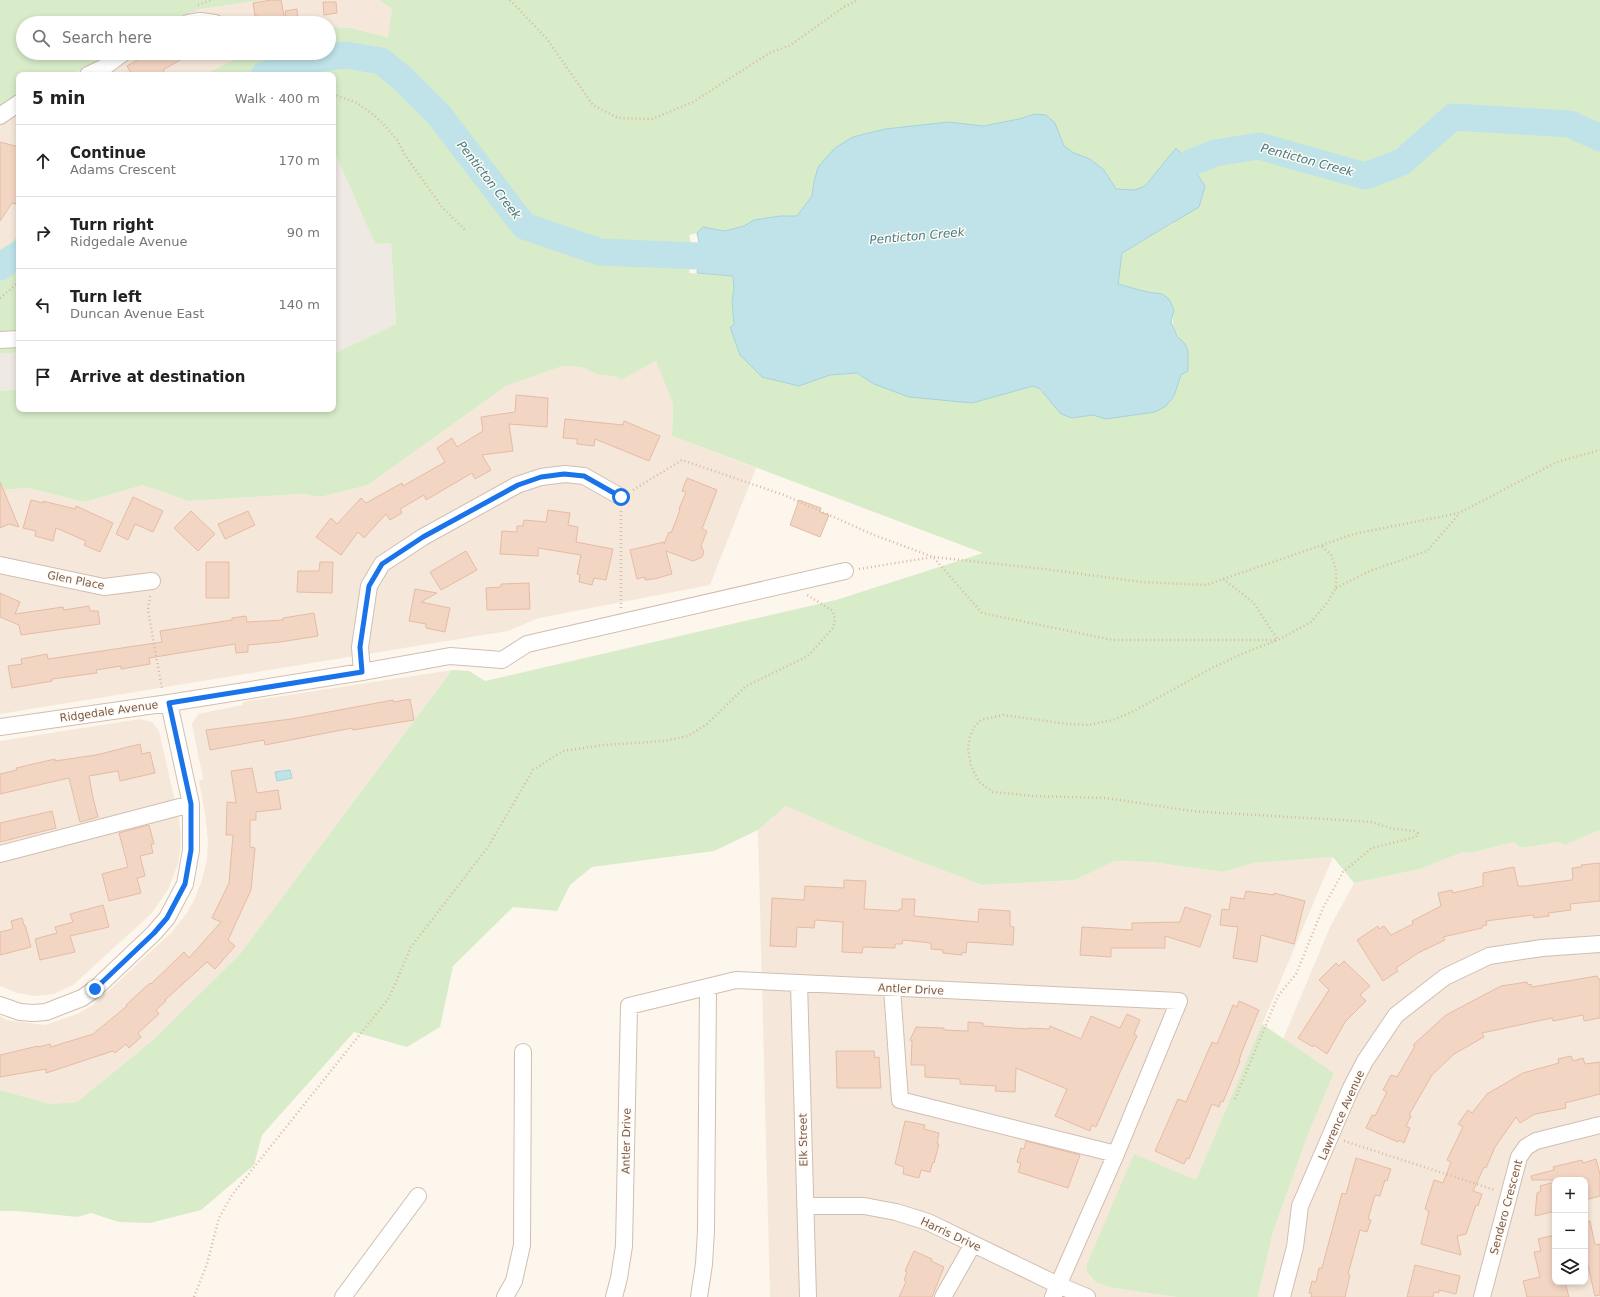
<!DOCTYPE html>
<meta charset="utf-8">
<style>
body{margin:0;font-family:"DejaVu Sans",sans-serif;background:#f2f2f2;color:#222}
.controls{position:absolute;right:12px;bottom:12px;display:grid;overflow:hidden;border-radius:8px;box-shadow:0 2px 6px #0003}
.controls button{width:36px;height:36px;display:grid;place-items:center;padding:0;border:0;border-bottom:1px solid #e0e0e0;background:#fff;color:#222;font:20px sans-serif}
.stop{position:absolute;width:12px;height:12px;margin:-9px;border:3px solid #1a73e8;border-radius:50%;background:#fff}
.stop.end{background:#1a73e8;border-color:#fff;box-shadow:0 1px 4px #0008}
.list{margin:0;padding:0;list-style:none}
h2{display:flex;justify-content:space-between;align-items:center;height:52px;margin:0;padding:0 16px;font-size:17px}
h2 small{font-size:13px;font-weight:400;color:#767676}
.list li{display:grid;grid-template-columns:26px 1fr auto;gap:12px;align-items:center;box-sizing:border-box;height:72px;padding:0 16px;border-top:1px solid #e0e0e0}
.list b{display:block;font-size:15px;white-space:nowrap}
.list p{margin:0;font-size:13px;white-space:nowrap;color:#767676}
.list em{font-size:13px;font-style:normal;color:#767676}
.icon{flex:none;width:22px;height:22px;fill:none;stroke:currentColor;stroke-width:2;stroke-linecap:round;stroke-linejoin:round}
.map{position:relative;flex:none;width:1600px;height:1297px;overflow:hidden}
.search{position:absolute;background:#fff;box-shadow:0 2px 6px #0003;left:16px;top:16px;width:320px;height:44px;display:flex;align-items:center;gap:10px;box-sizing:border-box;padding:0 14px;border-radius:22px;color:#767676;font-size:15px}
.panel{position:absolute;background:#fff;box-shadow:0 2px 6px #0003;left:16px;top:72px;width:320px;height:340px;border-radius:8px}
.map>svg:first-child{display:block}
.residential{fill:#f5e8da;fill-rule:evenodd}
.industrial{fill:#efe9e4}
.green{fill:#d8ecc9;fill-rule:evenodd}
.water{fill:#bfe3e8;stroke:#a5d3da}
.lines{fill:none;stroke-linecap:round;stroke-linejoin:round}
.river{stroke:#bfe3e8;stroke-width:27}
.building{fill:#f3d5c3;stroke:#e6bba3}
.minor-casing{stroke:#d1beb0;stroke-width:18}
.path{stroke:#d9b8a5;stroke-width:2.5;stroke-dasharray:1 3;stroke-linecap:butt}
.minor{stroke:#fff;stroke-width:16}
.route{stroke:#1a73e8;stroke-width:5}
.labels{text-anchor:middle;stroke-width:3;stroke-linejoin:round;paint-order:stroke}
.street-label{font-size:11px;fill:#7a5c4d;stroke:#fffaf3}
.water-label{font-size:12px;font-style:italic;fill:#437c86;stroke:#fffaf3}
</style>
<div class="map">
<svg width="1600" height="1297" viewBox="0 0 1600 1297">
<rect width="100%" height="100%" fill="#fdf6ec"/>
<path class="residential" d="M263,0H379L392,9L389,37L351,28L329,27V23H165L201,9Z
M111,53H248L203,75H69L87,68Z
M19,95V233L11,243L0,249V108Z
M656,361L673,404L672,436L756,468L710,585L539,618L508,631L0,714V490L29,488L84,502L143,485L188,501L303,494L320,497L368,485L506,386L563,366L582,367L596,374L618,377L621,380Z
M452,670L240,954L153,1040L77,1102L50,1104L0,1090V1016L6,1020L45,1025L77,1014L93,1005L171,933L186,914L194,900L202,880L207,859L208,841L205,814L199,781L203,779L192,724L198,714L243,705V702Z
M140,719L152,722L159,731L179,819L181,838L180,851L178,864L168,890L151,914L73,985L54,994L34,996L17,993L0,986V741Z
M786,806L866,841L982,885L1075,880L1115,861L1151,862L1223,872L1253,863L1333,857L1196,1180L1089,1276L1095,1282L1113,1288L1177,1297H770L758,830Z
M1600,830V1297H1258L1273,1232L1309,1132L1334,1073L1283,1039L1330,927L1354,883L1420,869L1463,852L1470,853L1514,842L1520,848L1559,842L1565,845ZM1555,1180H1585V1282H1555Z"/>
<path class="industrial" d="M333,149L375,244L391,242L396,324L333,354Z
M19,352V389L0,391V354Z"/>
<path class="green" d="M0,0H263L201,9L165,23H23V53H111L97,63L69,75H19V95L0,108Z
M379,0H1600V830L1565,845L1559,842L1520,848L1514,842L1470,853L1463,852L1420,869L1354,883L1333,857L1253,863L1223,872L1151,862L1115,861L1075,880L982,885L866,841L786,806L758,830L714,851L592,867L570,885L557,911L513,907L453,966L440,1027L407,1047L354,1032L262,1135L254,1165L201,1210L150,1223L119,1222L91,1213L78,1217L17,1211H0V1090L50,1104L77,1102L153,1040L240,954L452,670L469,671L485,681L836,600L983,553L672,436L673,404L656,361L621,380L618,377L596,374L582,367L563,366L506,386L368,485L320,497L303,494L188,501L143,485L84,502L29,488L0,490V391L19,389V409H333V354L396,324L391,243L375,244L333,149V75H203L248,53H329V27L351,28L388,37L392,9ZM1035,114L1055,123L1064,146L1074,153L1090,159L1104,170L1116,189L1135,190L1145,186L1176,148L1174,223L1122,253L1118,284L1147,292L1162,294L1174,310C1171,326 1174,333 1185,344L1182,374L1174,396L1155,412L1106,419L1093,415L1072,418C1062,409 1044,391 1033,386L972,403L874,384L857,373L830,375L799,386L734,325L732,301L734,289L733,276L689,273C692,259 693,249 689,235L697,233L703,227L724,231L744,226L755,220L780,216H797L812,196L814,182L853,137L885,129L949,122L983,126L1019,119Z
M19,233V352L0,354V249L11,243Z
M1262,1024L1334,1073L1309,1132L1273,1232L1258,1297H1177L1113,1288L1095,1282L1087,1272V1264L1134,1154L1196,1180Z"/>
<path class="water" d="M1035,114L1046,115L1055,123L1064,146L1074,153L1090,159L1104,170L1116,189L1135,190L1145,186L1176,148L1190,163L1205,186L1199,207L1122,253L1118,284L1147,292L1162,294L1169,299L1174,310L1171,322L1177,336L1185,344L1188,351V371L1181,375L1174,396L1166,406L1155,412L1106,419L1093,415L1072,418L1061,414L1040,389L1033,386L972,403L909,397L874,384L857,373L830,375L799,386L762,377L740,355L730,327L734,325L732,301L734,289L733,276L697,273L700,247L697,233L703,227L725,231L744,226L754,220L780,216H797L812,196L814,182L818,167L835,148L853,137L885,129L949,122L983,126L1019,119Z
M290,770L292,778L277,781L275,772Z"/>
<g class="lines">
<path class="river" d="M264,75L303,60L346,55L381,61L403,79L439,115L524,226L600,252L699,256L735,253
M1165,192L1190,163L1215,153L1259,146L1365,176L1402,162L1453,117L1570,124L1600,138
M0,267L19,254"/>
</g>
<path class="building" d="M271,0H281L285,21L259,23L258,16H255L253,3Z
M323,2H336L337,13L324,15Z
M297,9L298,21L287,22L285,11Z
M149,53H192L163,70L166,75H132L127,66Z
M0,142L19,147V188H18L16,204L12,203L0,221Z
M516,395L548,398L547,427L509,424L513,451L482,455L491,470L475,479L472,473L426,500L424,495L400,509L402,513L390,520L386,514L364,538L358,532L341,555L316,537L331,518L337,524L361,498L366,503L402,483L403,486L445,462L437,448L452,438L457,447L483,431L481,417L515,412Z
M565,419L623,425L624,421L660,436L649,461L595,439L594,446L577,444V439L563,438Z
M687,478L717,490L702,529L707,531L701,546L704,552L702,557L693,561L666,551L672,574L654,579L645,580V577L637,579L630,550L664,542V544L669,532L671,533L680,510L679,509L686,492L682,491Z
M0,482L19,527L9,524L0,528Z
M133,497L163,511L153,532L135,524L128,540L116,534Z
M31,500L43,503V501L75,509L76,506L113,523L100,552L84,545L86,541L56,528L53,541L35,536L36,531L23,528Z
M799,500L821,508L820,512L829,515L820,537L790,525Z
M548,510L570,513L568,525L578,527L576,542L613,549L606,580L594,578L592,585L579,582L580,575L577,574L581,555L538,548V556L500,554L502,531L517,532V526H523L524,520L546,522Z
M191,511L215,534L198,551L174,528Z
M248,511L255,525L225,539L218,524Z
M466,551L477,570L441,590L430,572Z
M206,562H229V598H206Z
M320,562H333L332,593L297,592L298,571H319Z
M529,583L530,609L487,610L486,588L501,587V584Z
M415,589L437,593L421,602L450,608L445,632L426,628V624L409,621Z
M0,593L20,602L15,614L63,607L64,610L89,606L90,611H98L100,624L21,635L19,625L0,617Z
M314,613L318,636L280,642L248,645V652L236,653L235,644L149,658L150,664L121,669V666L96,670L97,673L52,679V681L12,688L8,666L22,664L21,659L47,654L48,659L162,642L160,631L232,620V618L246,616L247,622L283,620V618Z
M410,699L414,720L353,730L352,728L265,745L264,740L210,750L206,730L291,719L393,700L394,702Z
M140,744L142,754L150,752L155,773L120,781L118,771L89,776L93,798L98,817L80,822L69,778L0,794V774L17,770L16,768L55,759V761L96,755Z
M252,768L257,793L278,790L281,809L256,812V820H250V847L255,848L251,890L228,940L235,946L215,969L207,962L165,1000L166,1001L156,1010L159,1014L138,1033L141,1037L129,1048L126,1044L115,1053L113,1051L46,1073V1069L0,1077V1055L38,1046V1047L50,1044L51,1047L93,1034L127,1006L126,1005L150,983L151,984L184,952L189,958L221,922L212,918L229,883L233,835H226L227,802L236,803L231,771Z
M52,811L56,828L0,842V823Z
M149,825L154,844H151L153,853L140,856L145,876L137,878L141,893L109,901L102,874L128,867L119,833Z
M1600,863V901L1570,904L1571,910L1548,913L1549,916L1534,918L1533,915L1486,921L1487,925L1482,926V928L1443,937L1445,940L1418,953L1396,968L1398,971L1383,981L1357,940L1378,926L1379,929L1384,926L1391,935L1413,924L1412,921L1441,906L1438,893L1452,890L1453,893L1483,886V873L1514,867L1518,886H1525L1572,880V879L1573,878L1572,868L1582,867L1581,865Z
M844,880L866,881L864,909L899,911V909H902V899H915L914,916L978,922L979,909L1010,911V926L1014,927L1013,945L967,942L966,953L962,952V955L943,953V950L931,949V943L903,940L902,944H895V948L863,947L862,953L842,952L843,922L815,920L814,928L797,927L796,947L770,946L772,898L804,900L805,886L844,888Z
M1246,891L1274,895V893L1305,901L1294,944L1261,935L1257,962L1233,958L1238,927L1220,925L1222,909L1229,910L1231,897L1244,899Z
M103,905L109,927L70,936L75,952L40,960L35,939L57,933L55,927L73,922L70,914Z
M1185,907L1211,915L1200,947L1165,936V948H1111V957L1080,955L1082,927L1132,930V923L1180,922Z
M22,918L24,925H25L31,947L0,955V932L13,929L11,921Z
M1344,961L1370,986L1360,995L1366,1001L1345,1022L1327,1054L1314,1045L1313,1047L1298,1038L1329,990L1319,980L1336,963L1339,966Z
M1597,976L1598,979H1600V1018L1584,1021L1583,1015L1553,1021L1552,1018L1482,1033L1484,1037L1454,1054L1432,1075L1409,1115L1411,1116L1406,1126L1410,1128L1404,1143L1399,1140L1398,1142L1366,1128L1372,1115L1375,1116L1387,1092L1383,1090L1391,1075L1397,1077L1415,1046L1413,1045L1446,1015L1501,986L1527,982L1528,985L1531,984L1532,987Z
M1239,1001L1259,1010L1241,1054L1239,1061H1240L1223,1102L1221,1101L1219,1107L1212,1104L1189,1159L1187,1158L1184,1164L1155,1151L1178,1099L1186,1102L1212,1042L1217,1044L1233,1005L1237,1007Z
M1127,1014L1140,1020L1134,1034L1137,1036L1121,1070L1096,1127L1092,1125L1090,1131L1055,1116L1067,1089L1016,1068L1015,1092L995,1091L996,1086L960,1084V1079L925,1077V1065H911L912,1041L910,1040L916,1027L944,1028V1030L968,1031V1022L983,1023V1026L1028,1029V1028L1049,1029L1050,1026L1081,1039L1091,1016L1120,1028Z
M836,1051H874L875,1058L879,1057L881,1088H837Z
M1571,1056L1573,1061L1583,1058L1585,1064L1600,1062V1094L1565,1103L1566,1108L1535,1114L1520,1123L1516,1117L1495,1147L1486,1168L1484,1167L1473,1191L1482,1194L1478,1206L1476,1205L1466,1234L1457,1236L1461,1255L1421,1244L1429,1211L1425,1209L1434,1180L1443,1183L1451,1162L1447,1160L1463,1127L1458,1124L1468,1110L1472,1113L1487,1094L1523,1073L1559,1063L1558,1059Z
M905,1121L925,1125L924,1129L939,1133L937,1144H939L934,1163L933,1162L930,1172L921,1170L919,1178L903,1174L904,1167L895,1164Z
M1026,1141L1080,1155L1068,1188L1018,1172L1021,1163L1017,1162L1021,1148L1024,1149Z
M1356,1158L1391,1169L1387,1181L1385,1180L1380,1196L1375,1195L1368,1219L1371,1220L1367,1232L1360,1230L1348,1274L1350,1275L1345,1297H1311L1312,1293H1309L1312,1281L1316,1282L1319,1268H1322L1342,1193L1346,1194Z
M1596,1159L1600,1174V1196L1585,1200V1180H1532L1531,1176L1554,1170L1553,1167L1582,1160L1583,1163Z
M1555,1182V1211L1535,1216L1537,1193L1541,1191L1540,1186Z
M1590,1221L1595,1245L1600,1244V1295L1595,1296L1585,1253V1222Z
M1555,1235V1282H1565L1569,1297H1527L1523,1281L1540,1277L1534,1252L1541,1251L1538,1239Z
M914,1251L932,1259L931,1261L944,1267L932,1297H899L906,1282L904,1280L907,1272L905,1271Z
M1415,1265L1460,1276L1456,1294L1439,1290V1293L1434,1292L1433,1297H1407Z"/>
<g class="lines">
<defs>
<path id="minor" d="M188,23L200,21L215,23
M88,75L103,68L123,53
M0,116L19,103
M0,340L19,339
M0,565L104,587L152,581
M362,672L360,647L369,586L382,564L423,537L517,485L541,477L565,474L584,476L621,497
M0,727L169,703L362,672L450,656L502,660L527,644L845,571
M0,854L191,804
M799,983L808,1297
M892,988L900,1100L1116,1154
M0,1005L20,1012L33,1013L46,1012L82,998L95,989L154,933L167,918L185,884L191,850V804L169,703
M805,1206H864L896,1212L928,1222L1058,1285L1087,1297
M343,1297L418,1196
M505,1297L514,1281L522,1245L523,1052
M614,1297L619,1278L624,1246L629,1006L736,980L1179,1001L1116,1154L1053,1297
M699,1297L704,1264L706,1231L708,987
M943,1297L973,1244
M1282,1297L1295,1247L1300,1206L1351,1088L1365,1061L1396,1015L1445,977L1489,956L1542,948L1600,944
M1482,1297L1519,1157L1526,1147L1536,1141L1600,1125"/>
</defs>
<use href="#minor" class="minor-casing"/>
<path class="path" d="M510,0L547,39L593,105L618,118L652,119L693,102L771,52L789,46L844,7L858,0
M198,5L211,0
M333,94L357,103L374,115L387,128L397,140L405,155L442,207L465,230
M0,298L19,282
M633,490L682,460L784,495L874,535L933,557L982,613L1113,640H1276
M859,569L933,557L1044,569L1141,582L1206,585L1354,534L1459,513L1557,462L1600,450
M1223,579L1253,602L1278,640
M1336,588L1370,571L1427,551L1459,514
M150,596L148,610L162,689
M621,608V511
M1235,1099L1278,996L1296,974L1323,908L1343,872L1372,848L1416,837L1418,833L1415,831L1394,829L1371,822L1192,811L1106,798L1034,796L993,792L979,782L971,766L968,748L970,736L974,727L981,720L1003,715L1068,724L1089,725L1113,720L1132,712L1212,668L1244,653L1278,640L1311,622L1327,603L1336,588V569L1331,555L1321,545
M1344,1141L1495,1190
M194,1297L207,1264L219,1218L232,1195L389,998L411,947L488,847L533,770L563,751L604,745L665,741L688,736L707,724L746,686L808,656L833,628L835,620L833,611L807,595"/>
<use href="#minor" class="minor"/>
</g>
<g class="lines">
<path class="route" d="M95,989L154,933L167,918L185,884L191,850V804L169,703L362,672L360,647L369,586L382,564L423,537L518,485L541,477L564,474L584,476L621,497"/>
</g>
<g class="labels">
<g class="street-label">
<text transform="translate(76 580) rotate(11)" y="4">Glen Place</text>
<text transform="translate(109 711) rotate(-8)" y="4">Ridgedale Avenue</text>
<text transform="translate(911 989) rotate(3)" y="4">Antler Drive</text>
<text transform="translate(1341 1115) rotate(-66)" y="4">Lawrence Avenue</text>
<text transform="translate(803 1140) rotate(-91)" y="4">Elk Street</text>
<text transform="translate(626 1141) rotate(-89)" y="4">Antler Drive</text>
<text transform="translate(1506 1207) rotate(-75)" y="4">Sendero Crescent</text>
<text transform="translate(951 1234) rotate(25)" y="4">Harris Drive</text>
</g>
<g class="water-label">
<text transform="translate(1307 160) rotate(15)" y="4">Penticton Creek</text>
<text transform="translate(489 180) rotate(52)" y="4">Penticton Creek</text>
<text transform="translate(917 236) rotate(-5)" y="4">Penticton Creek</text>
</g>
</g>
</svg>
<div class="controls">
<button>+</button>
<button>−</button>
<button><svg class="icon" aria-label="layers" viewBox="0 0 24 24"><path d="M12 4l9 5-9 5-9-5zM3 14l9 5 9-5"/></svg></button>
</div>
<div class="stop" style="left:621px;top:497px"></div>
<div class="stop end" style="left:95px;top:989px"></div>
<div class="search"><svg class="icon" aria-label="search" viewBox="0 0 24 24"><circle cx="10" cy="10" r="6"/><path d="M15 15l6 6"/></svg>Search here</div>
<section class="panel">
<h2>5 min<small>Walk · 400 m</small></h2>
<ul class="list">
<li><svg class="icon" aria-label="ahead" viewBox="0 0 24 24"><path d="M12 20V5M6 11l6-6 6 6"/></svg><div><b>Continue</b><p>Adams Crescent</p></div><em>170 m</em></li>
<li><svg class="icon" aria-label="right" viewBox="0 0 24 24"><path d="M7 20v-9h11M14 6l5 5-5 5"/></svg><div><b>Turn right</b><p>Ridgedale Avenue</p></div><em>90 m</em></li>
<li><svg class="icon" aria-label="left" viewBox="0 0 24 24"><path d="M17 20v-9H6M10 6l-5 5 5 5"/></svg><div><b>Turn left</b><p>Duncan Avenue East</p></div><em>140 m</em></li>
<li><svg class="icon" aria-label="arrive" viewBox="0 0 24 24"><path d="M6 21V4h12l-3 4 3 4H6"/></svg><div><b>Arrive at destination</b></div></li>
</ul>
</section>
</div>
